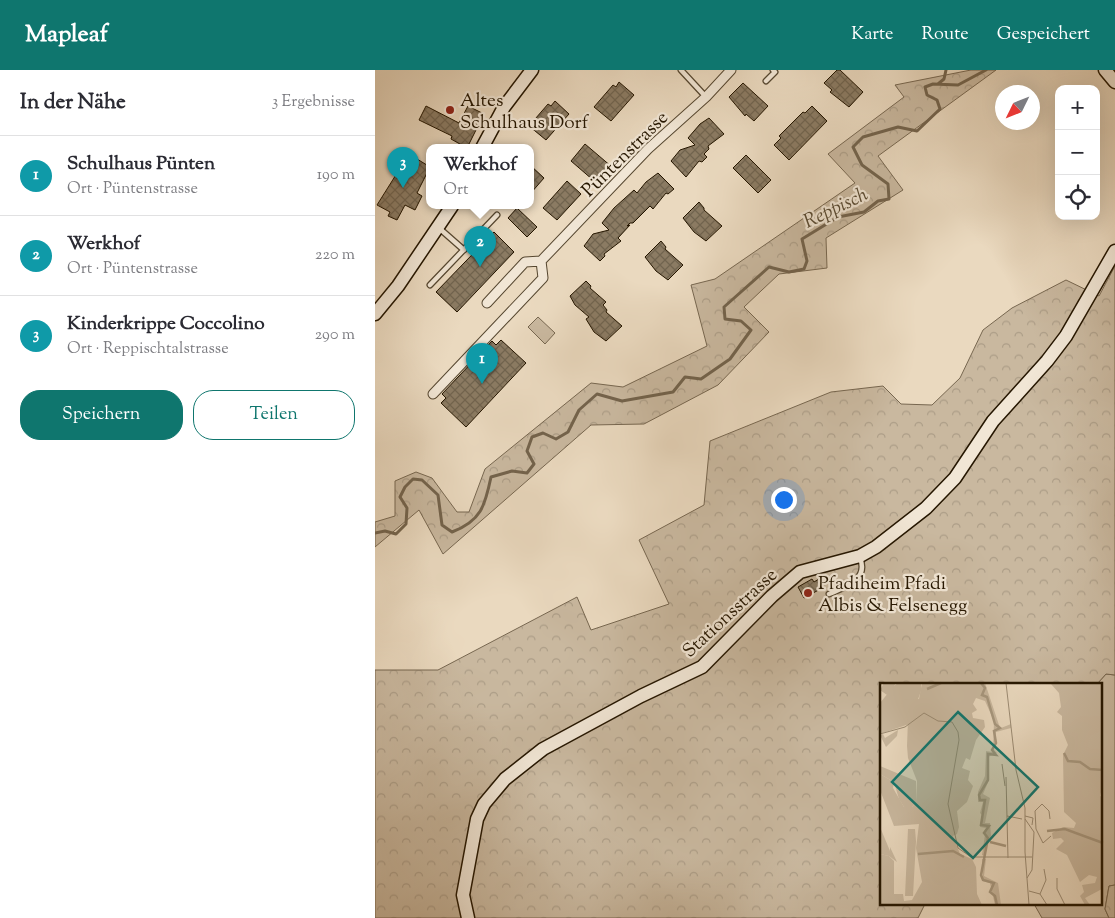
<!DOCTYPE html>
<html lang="de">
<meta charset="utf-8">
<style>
body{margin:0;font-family:"Sorts Mill Goudy",serif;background:#f7f7f7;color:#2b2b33}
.controls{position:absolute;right:15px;top:15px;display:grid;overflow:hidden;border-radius:10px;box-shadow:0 5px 20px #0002}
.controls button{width:45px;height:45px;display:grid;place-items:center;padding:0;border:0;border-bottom:1px solid #e1e1e2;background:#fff;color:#2b2b33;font:25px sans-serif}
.compass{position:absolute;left:620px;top:15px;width:45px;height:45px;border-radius:50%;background:#fff;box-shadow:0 5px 20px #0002;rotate:227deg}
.you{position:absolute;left:408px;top:429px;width:18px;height:18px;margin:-12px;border:4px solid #fff;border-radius:50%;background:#1a73e8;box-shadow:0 0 0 8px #1a73e833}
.badge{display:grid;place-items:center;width:32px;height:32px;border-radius:50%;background:#0f766e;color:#fff;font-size:16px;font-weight:700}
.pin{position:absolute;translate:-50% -41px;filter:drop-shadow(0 1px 2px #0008)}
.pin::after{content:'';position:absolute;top:26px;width:18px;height:15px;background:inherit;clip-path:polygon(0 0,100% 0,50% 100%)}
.popup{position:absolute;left:51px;top:74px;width:108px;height:65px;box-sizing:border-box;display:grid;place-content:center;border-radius:10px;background:#fff;filter:drop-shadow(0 1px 4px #0005);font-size:16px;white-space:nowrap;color:#7c7c81}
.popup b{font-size:19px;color:#2b2b33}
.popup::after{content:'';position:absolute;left:50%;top:100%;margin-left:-10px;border:10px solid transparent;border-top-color:#fff}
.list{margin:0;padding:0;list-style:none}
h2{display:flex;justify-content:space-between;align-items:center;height:65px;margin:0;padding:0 20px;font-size:21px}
h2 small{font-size:16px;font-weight:400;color:#7c7c81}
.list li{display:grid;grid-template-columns:32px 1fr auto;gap:15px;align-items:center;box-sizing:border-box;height:80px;padding:0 20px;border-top:1px solid #e1e1e2}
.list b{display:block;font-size:19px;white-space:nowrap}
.list p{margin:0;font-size:16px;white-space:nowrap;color:#7c7c81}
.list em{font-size:16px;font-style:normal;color:#7c7c81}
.actions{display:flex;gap:10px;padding:15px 20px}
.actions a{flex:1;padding:11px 0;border:1px solid #0f766e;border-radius:20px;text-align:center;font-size:18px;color:#0f766e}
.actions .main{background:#0f766e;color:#fff}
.icon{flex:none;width:28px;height:28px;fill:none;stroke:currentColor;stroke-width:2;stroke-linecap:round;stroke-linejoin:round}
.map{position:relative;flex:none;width:740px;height:848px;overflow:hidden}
header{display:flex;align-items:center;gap:30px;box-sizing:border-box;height:70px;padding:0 25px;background:#0f766e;color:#fff}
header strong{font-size:24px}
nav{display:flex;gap:28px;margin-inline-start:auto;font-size:18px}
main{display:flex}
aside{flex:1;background:#fff}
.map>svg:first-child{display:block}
.green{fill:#c9b89f;stroke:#776750}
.forest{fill:url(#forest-crowns);stroke:#776750}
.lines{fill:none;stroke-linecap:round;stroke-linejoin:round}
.stream{stroke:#73634c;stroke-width:3}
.building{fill:url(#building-cross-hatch);stroke:#251600}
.lane-casing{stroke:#564730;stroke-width:7}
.street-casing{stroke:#564730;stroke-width:11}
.secondary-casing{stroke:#251600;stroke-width:15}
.lane{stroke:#f1e6d5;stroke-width:4.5}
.street{stroke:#f1e6d5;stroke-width:9}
.secondary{stroke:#f1e6d5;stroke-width:12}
.poi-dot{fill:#8f2418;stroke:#f1e6d5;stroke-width:2}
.labels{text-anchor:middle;stroke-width:4.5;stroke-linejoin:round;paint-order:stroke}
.poi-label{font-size:19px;fill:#251600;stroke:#f1e6d5;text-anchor:start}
.street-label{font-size:19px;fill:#251600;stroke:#f1e6d5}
.water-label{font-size:20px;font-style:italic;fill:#594a32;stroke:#f1e6d5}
.inset-river{fill:none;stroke:#a7977e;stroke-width:2.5}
.inset-road{fill:none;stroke:#9b8b73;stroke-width:1}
.view{fill:#0f766e;fill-opacity:0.15;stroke:#0f766e;stroke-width:2.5}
.inset-edge{fill:none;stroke:#251600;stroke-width:2.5}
</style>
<header>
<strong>Mapleaf</strong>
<nav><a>Karte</a><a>Route</a><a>Gespeichert</a></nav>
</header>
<main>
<aside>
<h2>In der Nähe<small>3 Ergebnisse</small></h2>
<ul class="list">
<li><span class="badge" style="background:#0f9aa8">1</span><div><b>Schulhaus Pünten</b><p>Ort · Püntenstrasse</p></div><em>190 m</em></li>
<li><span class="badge" style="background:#0f9aa8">2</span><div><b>Werkhof</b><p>Ort · Püntenstrasse</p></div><em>220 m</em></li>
<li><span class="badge" style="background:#0f9aa8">3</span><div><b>Kinderkrippe Coccolino</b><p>Ort · Reppischtalstrasse</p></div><em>290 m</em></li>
</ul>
<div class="actions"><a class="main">Speichern</a><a>Teilen</a></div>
</aside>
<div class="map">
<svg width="740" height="848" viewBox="0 0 740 848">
<defs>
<pattern id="forest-crowns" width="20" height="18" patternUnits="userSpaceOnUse" patternTransform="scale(1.25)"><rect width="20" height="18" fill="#c9b89f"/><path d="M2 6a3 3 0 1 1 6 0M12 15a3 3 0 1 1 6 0" fill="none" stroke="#ac9d87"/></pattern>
<pattern id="building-cross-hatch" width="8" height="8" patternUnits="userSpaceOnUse" patternTransform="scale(1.25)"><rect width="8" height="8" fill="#8b7b63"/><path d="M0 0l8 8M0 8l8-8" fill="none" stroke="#71644f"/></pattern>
</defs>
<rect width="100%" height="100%" fill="#ead9bf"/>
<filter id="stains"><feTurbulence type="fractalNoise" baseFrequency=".004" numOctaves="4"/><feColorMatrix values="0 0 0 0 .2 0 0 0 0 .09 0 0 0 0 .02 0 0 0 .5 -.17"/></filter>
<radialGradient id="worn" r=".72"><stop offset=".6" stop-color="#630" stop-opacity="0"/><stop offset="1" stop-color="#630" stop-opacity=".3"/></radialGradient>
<path class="green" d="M163,247L180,263L170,274L153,257Z
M731,604L740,605V815L734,816L730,839L734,848H667L659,834H726V614H722Z"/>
<path class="forest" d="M596,0H621L503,86L528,120L451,168L452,198L404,204L369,237L394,262L343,315L269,354L216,355L68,484L44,440L0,477V452L20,446V411L41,402L57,408L82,442H94L110,399L216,313L248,317L332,276L316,215L340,209L480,113L453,84L529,27L520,15Z
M740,196V605L731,604L722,614H506V834H550L543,848H0V600H63L202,527L216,560L294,534L264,470L329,435L335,371L456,322L508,316L526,334L557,335L585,308L608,260L637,238L691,210L724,226Z
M740,815V848H734L730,839L734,816Z"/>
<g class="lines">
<path class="stream" d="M563,14L569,9L571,0
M0,463L10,461L21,464L31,454L32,438L25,427L30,417L38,409L47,410L63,425L67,455L77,462C106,451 110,436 116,407L137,401L152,403L159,394L152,381L157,367L168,363L181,369L193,362L204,340L222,324L247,331L298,322L310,307L326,309L355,289L376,260L366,251L350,249L349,237L394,197L414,202L429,199L432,191L427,169L463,147L489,142L503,131L514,129L513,114L487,95L478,77L488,67L523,57L542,61L565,39L562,30L552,25L550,17L558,14L583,15L611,0"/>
</g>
<path class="building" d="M462,0H465L488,22L474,37L455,22L457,20L449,13Z
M244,12L259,25L236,51L219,37L238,15L241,17Z
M368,13L393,36L379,51L371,44L370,46L354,27Z
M180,31L194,44L171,70L154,56L173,34L176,36Z
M51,36L84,53L93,36L109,44L92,78L76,69L77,66L44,50Z
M437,36L452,51L414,90L399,75L406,68L404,66L428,42L430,43Z
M334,48L349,64L333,76L334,79L329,84L332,87L327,92L324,91L311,107L296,91L305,80L320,75L313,68L325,54Z
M210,74L237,97L224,112L220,108L218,110L196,91Z
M34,84L55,97L42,123L47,126L40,140L30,135L22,150L13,146L15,142L2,135Z
M371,85L396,110L383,123L358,98Z
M155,95L169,108L155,124Z
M283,103L299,119L293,124L291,123L278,139L275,136L258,153H255L252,156L255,155L243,168L246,171L229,184L230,186L225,191L209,176L218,164L234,160L227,153L239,138L259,120L262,123L271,112Z
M192,111L206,124L182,150L168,138Z
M324,132L329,138V140L347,156L331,171L319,162L308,148Z
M142,138L162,157L152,167L133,148Z
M119,162L139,182L82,242L61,222Z
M286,171L291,177L290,179L308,195L293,210L281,201L270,187Z
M211,211L216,216L215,218L231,232L228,235L232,240L231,242L247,256L231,271L219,262L211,249L214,247L200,235L195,226Z
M126,270L151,293L91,357L66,333L71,328L67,324L117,271L121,275Z
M437,509L439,512L444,509L449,517L429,528L423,517Z"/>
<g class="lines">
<defs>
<path id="lane" d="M306,0L331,27
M391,11L400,2L398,0
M64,158L89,180
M55,215L122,145
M454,524C470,517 494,510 485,488"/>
<path id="street" d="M112,233L150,192L166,191L273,79L331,27L356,0
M58,324L168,208L166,191"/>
<path id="secondary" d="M730,0L740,12
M107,78L129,37L157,0
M0,244L23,216L77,136
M93,848L88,825L102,749L109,734L130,709L168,679L266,626L327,597L397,526L425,502L485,486L501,477L551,438L580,408L618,351L672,291L691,266L740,181"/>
</defs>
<use href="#lane" class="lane-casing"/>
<use href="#street" class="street-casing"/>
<use href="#secondary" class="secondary-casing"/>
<use href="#lane" class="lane"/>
<use href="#street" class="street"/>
<use href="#secondary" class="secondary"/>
</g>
<g class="poi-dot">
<circle cx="75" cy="40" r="5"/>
<circle cx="433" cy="523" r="5"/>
</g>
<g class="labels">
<g class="poi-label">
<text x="85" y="36">Altes<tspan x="85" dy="22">Schulhaus Dorf</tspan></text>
<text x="443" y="519">Pfadiheim Pfadi<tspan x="443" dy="22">Albis &amp; Felsenegg</tspan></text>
</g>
<g class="street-label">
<text transform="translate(249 83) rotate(-45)" y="7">Püntenstrasse</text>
<text transform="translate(354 542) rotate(-43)" y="7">Stationsstrasse</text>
</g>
<g class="water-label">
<text transform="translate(460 137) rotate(-26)" y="7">Reppisch</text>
</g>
</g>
<g transform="translate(505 613)">
<rect width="222" height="222" fill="#ead9bf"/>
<path d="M4,0H16L14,3L18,0H41V8L29,41L0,51V20L13,4L7,12L0,7ZM0,83L36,98V120L32,124H24L19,116L14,99L0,91ZM0,144L10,168V164L17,179L9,173L0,171ZM28,146H35L36,158L33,213H25Z" fill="#c9b89f"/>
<path d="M42,0H105L119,42L121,45L131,41V45L116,49L114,67L117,70L108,74L109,97L103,111L110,115L105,140H110L111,153L105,161V173L102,172L106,145L100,144L102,132L100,130L103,119H98V109L105,93L106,68L113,69L114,38L105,18L96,15L93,21L97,27L92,30L93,35L104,37L105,44L96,57L90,77L86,75L82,85L90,88L88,97L93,103L87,119L77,128L79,144L77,151L73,153L80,171L92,176L96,184L97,211L102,222H0V171L9,173L14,178V211H23L24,218L32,217L42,199L36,165L39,141L14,143L0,107V91L14,99L13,105L24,124H32L36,120L37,98L28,75L27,63L28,37L25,36L30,26L23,23L19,25L23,17L39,16ZM222,0L223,101L220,113L223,114L222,206L205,215L210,222H205L200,213L204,209L202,202L215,200L217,194L209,192L200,199L187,172L176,166L184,158L181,155L173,156L172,150L183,144L194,145L196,140L184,129L183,72L188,62L182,47V33L177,29L181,24L179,10L171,1ZM18,47L17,53L6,64L0,52L3,51L5,55ZM102,176H106L104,193L118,200L121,222H115L110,200L103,198Z" fill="#c9b89f"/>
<path class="inset-river" d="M101,0L105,5L102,12L107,14L115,41L120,45L114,48L116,60L112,67L116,72L108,71V97L99,112L100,117H105L101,142L109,143L104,150L108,155L101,192L103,197L114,200L110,209L115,213L117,222M47,6L61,0M184,70L188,78L200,79L210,86L223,87M167,148L185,146L223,160M110,159L126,163M38,171L73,168L84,174"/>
<path class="inset-road" d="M126,0L136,87L145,125V169L149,222M0,51L25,44L44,30L58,38L72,39L78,49L79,57L68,121L78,165L91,174H152M122,81L125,103M126,94L128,175M127,133L142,136M145,133L153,135L152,142M145,136L154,149L152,187L147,195M170,136L169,128L162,121L155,128L156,146L163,160L171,153M177,195V206L185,222M149,208L160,211L167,222M160,211L166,197L164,186"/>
<path class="view" d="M78,29L158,104L93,175L12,99Z"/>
<rect width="222" height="222" class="inset-edge"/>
</g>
<rect width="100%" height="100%" filter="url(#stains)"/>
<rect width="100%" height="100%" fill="url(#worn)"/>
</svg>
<div class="controls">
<button>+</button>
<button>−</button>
<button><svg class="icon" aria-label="locate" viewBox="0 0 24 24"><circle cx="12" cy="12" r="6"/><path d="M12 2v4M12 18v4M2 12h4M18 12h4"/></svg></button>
</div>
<svg class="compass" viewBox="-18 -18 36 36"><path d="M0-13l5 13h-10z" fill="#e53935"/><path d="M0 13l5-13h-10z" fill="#7c7c81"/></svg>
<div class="you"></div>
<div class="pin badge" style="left:107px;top:314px;background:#0f9aa8">1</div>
<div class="pin badge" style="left:105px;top:197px;background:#0f9aa8">2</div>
<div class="popup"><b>Werkhof</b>Ort</div>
<div class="pin badge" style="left:28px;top:118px;background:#0f9aa8">3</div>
</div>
</main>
